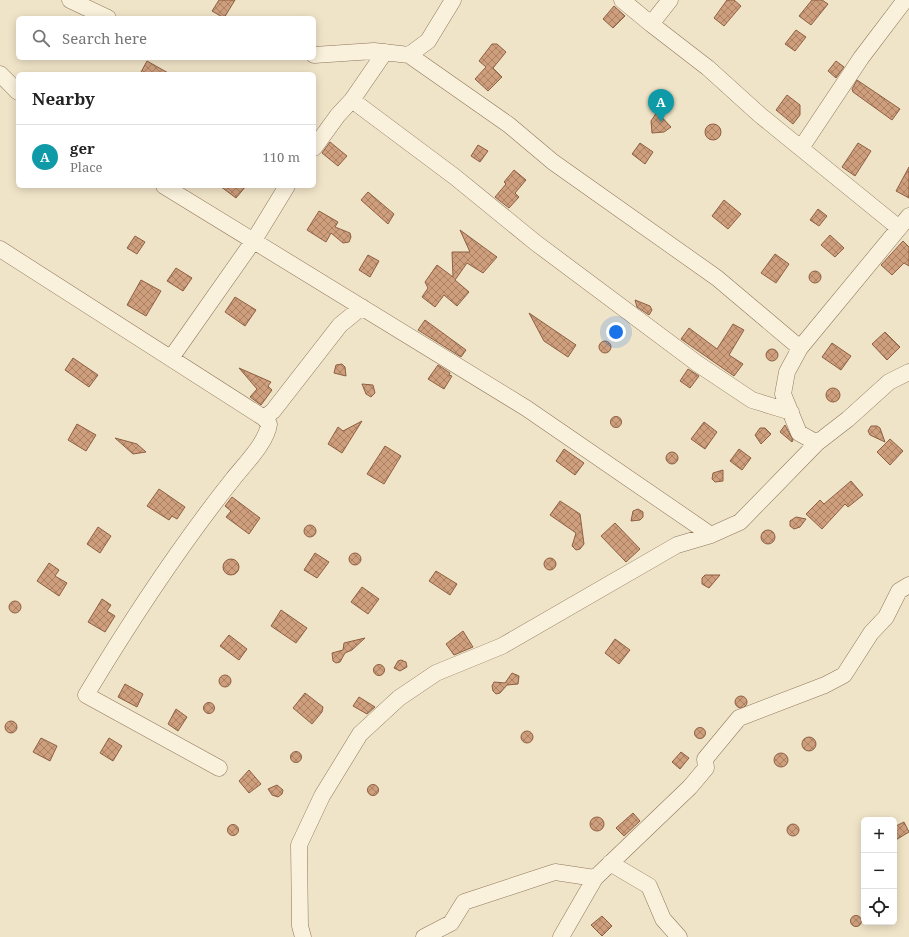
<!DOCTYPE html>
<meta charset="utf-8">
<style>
body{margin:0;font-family:"Noto Serif",serif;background:#f6f6f6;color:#222}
.controls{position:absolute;right:12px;bottom:12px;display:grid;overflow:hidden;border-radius:6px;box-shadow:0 2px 10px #0003}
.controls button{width:36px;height:36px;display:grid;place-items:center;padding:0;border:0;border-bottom:1px solid #e0e0e0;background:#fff;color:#222;font:20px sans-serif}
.you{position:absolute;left:616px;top:332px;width:14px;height:14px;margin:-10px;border:3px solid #fff;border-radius:50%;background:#1a73e8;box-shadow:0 0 0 6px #1a73e833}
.badge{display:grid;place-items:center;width:26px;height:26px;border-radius:50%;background:#2563eb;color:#fff;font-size:13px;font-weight:700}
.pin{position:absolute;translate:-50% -33px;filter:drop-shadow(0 1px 2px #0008)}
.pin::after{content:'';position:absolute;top:21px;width:14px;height:12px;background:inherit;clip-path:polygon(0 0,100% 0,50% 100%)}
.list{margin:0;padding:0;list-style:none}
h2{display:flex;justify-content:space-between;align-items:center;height:52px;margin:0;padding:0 16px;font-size:17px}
h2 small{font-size:13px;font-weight:400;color:#767676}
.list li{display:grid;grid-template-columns:26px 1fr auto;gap:12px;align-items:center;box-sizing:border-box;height:64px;padding:0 16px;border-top:1px solid #e0e0e0}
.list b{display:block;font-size:15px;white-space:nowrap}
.list p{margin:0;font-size:13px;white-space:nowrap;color:#767676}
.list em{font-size:13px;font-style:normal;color:#767676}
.icon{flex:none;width:22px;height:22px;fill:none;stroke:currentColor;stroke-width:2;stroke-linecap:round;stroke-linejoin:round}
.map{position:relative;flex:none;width:909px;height:937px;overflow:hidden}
.search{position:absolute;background:#fff;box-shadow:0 2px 10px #0003;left:16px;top:16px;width:300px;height:44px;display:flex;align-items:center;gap:10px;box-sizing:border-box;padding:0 14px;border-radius:6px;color:#767676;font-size:15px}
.panel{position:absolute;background:#fff;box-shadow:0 2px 10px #0003;left:16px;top:72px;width:300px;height:116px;border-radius:6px}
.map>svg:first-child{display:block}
.building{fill:url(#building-cross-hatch);stroke:#8d5f41}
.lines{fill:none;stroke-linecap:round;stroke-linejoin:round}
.street-casing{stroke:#8d765c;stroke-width:17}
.street{stroke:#faf1dc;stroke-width:16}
</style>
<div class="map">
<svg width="909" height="937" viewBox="0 0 909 937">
<defs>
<pattern id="building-cross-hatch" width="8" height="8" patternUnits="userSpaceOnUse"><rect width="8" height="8" fill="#cf9f7d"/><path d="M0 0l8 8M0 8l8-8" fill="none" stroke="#a98266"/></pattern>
</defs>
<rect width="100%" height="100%" fill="#f0e4c8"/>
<path class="building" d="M219,0H235L224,18L212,11Z
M727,0H734L741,6L724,26L714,18Z
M812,0H822L828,4L811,25L799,16Z
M614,6L625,16L613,28L603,19Z
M796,30L806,37L795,51L785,44Z
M492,44H497L506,52L493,68L502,77L488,91L475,79L486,67L479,61Z
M147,61L170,74H140Z
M836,61L844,67L836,78L828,71Z
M857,80L900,109L892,120L853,92L852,89Z
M787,95L800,105V115L793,124L776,110Z
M657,112L671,127L664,132L652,133L651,121Z
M705 132a8 8 0 1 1 16 0a8 8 0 1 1-16 0Z
M330,142L347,156L338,166L322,153Z
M640,143L653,152L645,164L632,154Z
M858,143L871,151L855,176L842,167Z
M478,145L488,151L480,162L471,156Z
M909,167V198L896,191Z
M514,170L526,180L515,193L519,197L509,208L495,197L506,184L504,182Z
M220,186H246L236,198Z
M368,192L394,214L388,224L361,200Z
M724,200L741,214L728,229L712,216Z
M818,209L827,216L819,226L810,220Z
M319,211L338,222L335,227L350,233L351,237L349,242L343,243L331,233L326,242L307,230Z
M460,230L497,257L483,273L467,263L455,280L469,292L457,306L444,295L435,307L422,297L428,288L425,282L437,265L453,277L452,252H470Z
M830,235L844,248L835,257L821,245Z
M135,236L145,242L137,254L127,248Z
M903,241L909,247V266L904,263L892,275L881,265Z
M775,254L789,264L776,283L761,273Z
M368,255L379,261L370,277L359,270Z
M176,268L192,278L183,291L167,281Z
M809 277a6 6 0 1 1 12 0a6 6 0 1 1-12 0Z
M141,280L161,291L146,316L127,305Z
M235,297L256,310L245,326L225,312Z
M635,300L650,306L652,310L649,315L637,307Z
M529,313L576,345L568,357L544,341Z
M425,320L466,350L461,357L418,330Z
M733,324L744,330L729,355L743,364L734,376L681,339L689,328L717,349Z
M885,332L900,347L887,360L872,344Z
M599 347a6 6 0 1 1 12 0a6 6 0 1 1-12 0Z
M832,343L851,356L841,370L822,357Z
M766 355a6 6 0 1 1 12 0a6 6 0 1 1-12 0Z
M73,358L98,375L89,387L65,370Z
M342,364L345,367L346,376L334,373L336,365Z
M438,365L450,373L449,375L452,376L444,389L428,379Z
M239,368L271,382L268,386L272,390L261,405L250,397L257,389Z
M688,369L699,376L690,388L680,381Z
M362,384L373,385L375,393L371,397L366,394Z
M826 395a7 7 0 1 1 14 0a7 7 0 1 1-14 0Z
M610.5 422a5.5 5.5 0 1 1 11 0a5.5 5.5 0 1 1-11 0Z
M362,421L342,453L328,444L338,427L343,431Z
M704,422L717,432L705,449L691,439Z
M77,424L96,435L86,451L68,440Z
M785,425L793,440L792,442L780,432Z
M871,426H877L880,428L885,442L870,435L868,431Z
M760,428H765L771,434L761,444L755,435Z
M115,438L137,444L146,452L133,454Z
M890,439L903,451L890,465L877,452Z
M385,446L401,456L384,484L367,474Z
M564,449L584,463L575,475L556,461Z
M739,449L751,458L742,470L730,461Z
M666 458a6 6 0 1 1 12 0a6 6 0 1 1-12 0Z
M723,470V481L715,482L712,479L713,473Z
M851,481L863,495L848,507L845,504L822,529L806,514L820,500L824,504Z
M159,489L185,507L177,519L172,516L169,520L147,506Z
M232,497L260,518L249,534L226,517L231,511L225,506Z
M560,501L580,514L584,544L580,549L576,550L572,546L576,533L550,515Z
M638,509L643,512V517L640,520L631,521L633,511Z
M796,517L806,519L800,527L794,529L790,526V521Z
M615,523L640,549L626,562L601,536Z
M304 531a6 6 0 1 1 12 0a6 6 0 1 1-12 0Z
M98,527L111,536L100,553L87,544Z
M761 537a7 7 0 1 1 14 0a7 7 0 1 1-14 0Z
M349 559a6 6 0 1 1 12 0a6 6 0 1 1-12 0Z
M315,553L329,562L317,578L304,570Z
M544 564a6 6 0 1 1 12 0a6 6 0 1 1-12 0Z
M223 567a8 8 0 1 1 16 0a8 8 0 1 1-16 0Z
M49,563L59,570L55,576L67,583L59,596L37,581Z
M436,571L457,584L450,595L429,581Z
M705,575H720L709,588L702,584V578Z
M362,587L379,599L368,614L351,602Z
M102,599L111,605L107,611L115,616L105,632L88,622Z
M9 607a6 6 0 1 1 12 0a6 6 0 1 1-12 0Z
M281,610L307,628L296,643L271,626Z
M463,631L473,647L454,655L446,644Z
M229,635L247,649L239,660L220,646Z
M365,638L352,650L345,653L340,662L336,663L333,661L332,653L343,650L344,643Z
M615,639L630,650L619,664L605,653Z
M401,660L406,662L407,667L400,671L394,668L398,661Z
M373.5 670a5.5 5.5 0 1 1 11 0a5.5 5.5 0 1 1-11 0Z
M512,673L519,676L518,684L507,685L500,693L496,694L493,691L492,686L494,682L505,683Z
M219 681a6 6 0 1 1 12 0a6 6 0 1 1-12 0Z
M125,684L143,694L137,707L118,697Z
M305,693L323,707L322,712L312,724L293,708Z
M735 702a6 6 0 1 1 12 0a6 6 0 1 1-12 0Z
M359,697L375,707L367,714L353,706Z
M203.5 708a5.5 5.5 0 1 1 11 0a5.5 5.5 0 1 1-11 0Z
M176,709L187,717L178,731L168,724Z
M5 727a6 6 0 1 1 12 0a6 6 0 1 1-12 0Z
M694.5 733a5.5 5.5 0 1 1 11 0a5.5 5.5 0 1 1-11 0Z
M521 737a6 6 0 1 1 12 0a6 6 0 1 1-12 0Z
M802 744a7 7 0 1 1 14 0a7 7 0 1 1-14 0Z
M41,738L57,746L50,761L33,752Z
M109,738L122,746L113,761L100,753Z
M290.5 757a5.5 5.5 0 1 1 11 0a5.5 5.5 0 1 1-11 0Z
M681,752L689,758L680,769L672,762Z
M774 760a7 7 0 1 1 14 0a7 7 0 1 1-14 0Z
M249,770L261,784L249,793L239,781Z
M367.5 790a5.5 5.5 0 1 1 11 0a5.5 5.5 0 1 1-11 0Z
M277,785L283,790L282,794L278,797L272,795L268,789Z
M633,813L640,821L624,836L616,828Z
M590 824a7 7 0 1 1 14 0a7 7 0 1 1-14 0Z
M904,822L909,832L894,841V827Z
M787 830a6 6 0 1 1 12 0a6 6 0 1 1-12 0Z
M227.5 830a5.5 5.5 0 1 1 11 0a5.5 5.5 0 1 1-11 0Z
M850.5 921a5.5 5.5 0 1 1 11 0a5.5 5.5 0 1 1-11 0Z
M602,916L612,926L602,936L591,925Z"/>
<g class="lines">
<defs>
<path id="street" d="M70,0L108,18
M622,0L651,24L670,0
M651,24L708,68L760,115L899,228
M385,52L352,100L455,177L536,243L698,364L752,400L791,412
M314,55L374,51L409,55L509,125L553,162L717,278L800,348
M409,55L428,41L453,0
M0,74L18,92
M314,148L338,115L352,100
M801,148L861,58L905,0
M164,186L526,408L711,535
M0,249L264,418L269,424C267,442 244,465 233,479C179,547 131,620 86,695L219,768
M171,358L254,240L287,186
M264,418L273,411L340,325L362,307
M817,443L799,433L783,394L787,372L800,348L909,216
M610,863L649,886L663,919L679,937
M303,937L300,926L299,845L322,796L360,734L399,698L436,673L502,646L677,545L711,535L740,522L817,443L848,419L889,382L909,372
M424,937L451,923L464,902L555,872L595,878
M561,937L595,878L690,787L706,768L705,759L739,718L825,685L844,675L871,633L886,617L899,591L909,585"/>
</defs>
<use href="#street" class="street-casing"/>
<use href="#street" class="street"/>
</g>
</svg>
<div class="controls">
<button>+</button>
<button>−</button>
<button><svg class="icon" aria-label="locate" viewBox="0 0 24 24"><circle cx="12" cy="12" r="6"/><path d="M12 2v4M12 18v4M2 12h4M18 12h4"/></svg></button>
</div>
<div class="you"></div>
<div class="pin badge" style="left:661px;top:122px;background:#0f9aa8">A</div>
<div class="search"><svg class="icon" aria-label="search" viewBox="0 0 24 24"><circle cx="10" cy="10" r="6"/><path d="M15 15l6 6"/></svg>Search here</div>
<section class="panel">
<h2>Nearby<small></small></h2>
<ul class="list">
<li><span class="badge" style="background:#0f9aa8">A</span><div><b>ger</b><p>Place</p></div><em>110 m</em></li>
</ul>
</section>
</div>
